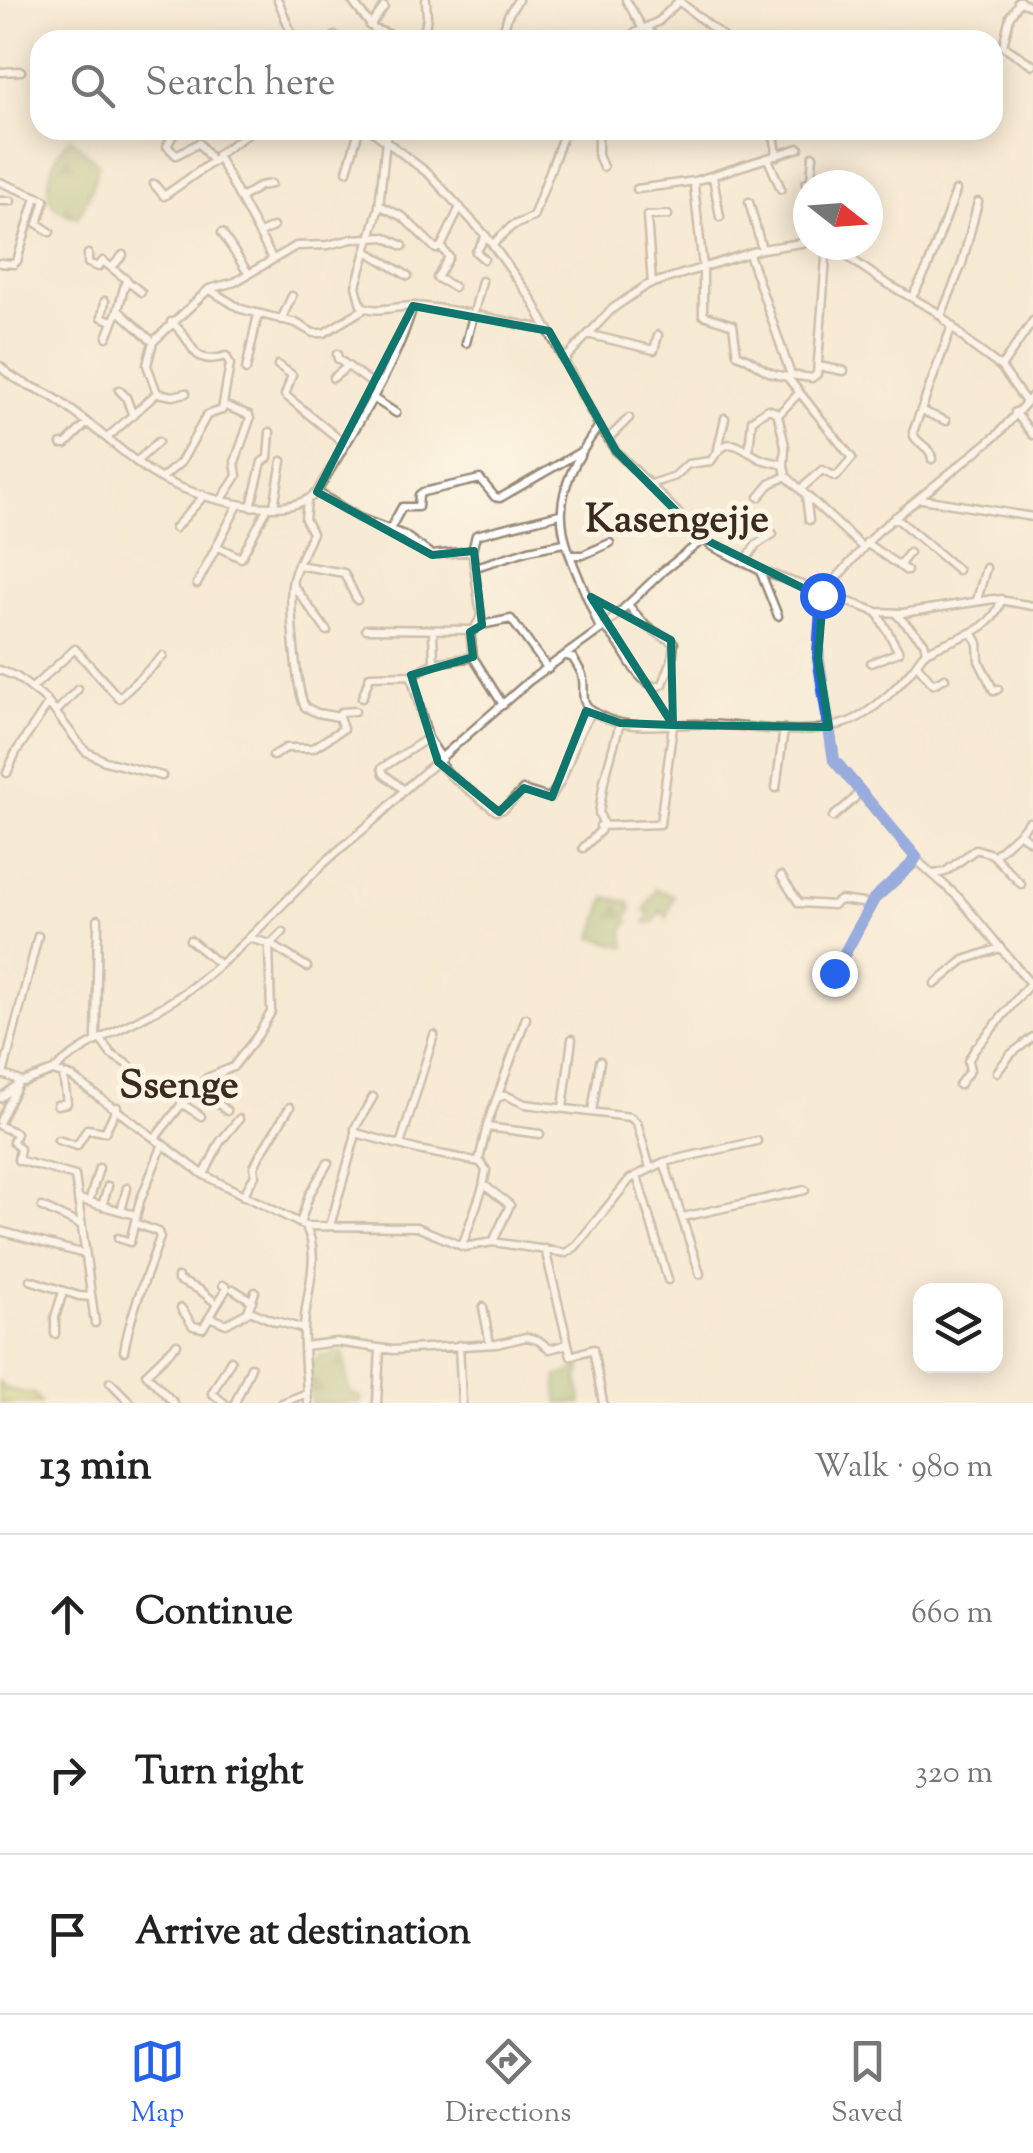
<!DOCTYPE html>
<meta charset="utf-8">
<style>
body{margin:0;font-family:"Sorts Mill Goudy",serif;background:#f6f6f6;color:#222}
.controls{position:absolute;right:30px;bottom:30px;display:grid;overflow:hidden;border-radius:20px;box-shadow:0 5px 25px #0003}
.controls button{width:90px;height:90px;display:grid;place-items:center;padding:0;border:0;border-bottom:2px solid #e0e0e0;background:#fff;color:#222;font:50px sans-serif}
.compass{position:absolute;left:793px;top:170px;width:90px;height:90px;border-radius:50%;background:#fff;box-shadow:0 5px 25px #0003;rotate:107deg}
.stop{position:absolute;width:30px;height:30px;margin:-22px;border:8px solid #2563eb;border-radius:50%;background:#fff}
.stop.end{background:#2563eb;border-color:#fff;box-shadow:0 2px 10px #0008}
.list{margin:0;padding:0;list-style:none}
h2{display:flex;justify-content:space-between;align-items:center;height:130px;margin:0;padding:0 40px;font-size:42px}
h2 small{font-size:32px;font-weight:400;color:#767676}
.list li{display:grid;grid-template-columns:65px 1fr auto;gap:30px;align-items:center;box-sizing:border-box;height:160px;padding:0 40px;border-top:2px solid #e0e0e0}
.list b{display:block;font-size:38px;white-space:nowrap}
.list em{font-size:32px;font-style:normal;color:#767676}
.icon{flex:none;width:55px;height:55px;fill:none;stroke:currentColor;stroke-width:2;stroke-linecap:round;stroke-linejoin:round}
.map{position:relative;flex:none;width:1033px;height:1403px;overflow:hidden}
.search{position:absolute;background:#fff;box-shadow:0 5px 25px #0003;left:30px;right:30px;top:30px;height:110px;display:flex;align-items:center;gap:25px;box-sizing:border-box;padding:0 35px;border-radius:30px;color:#767676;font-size:38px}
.sheet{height:610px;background:#fff}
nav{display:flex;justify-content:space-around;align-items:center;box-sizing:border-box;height:140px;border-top:2px solid #e0e0e0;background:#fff;font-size:28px;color:#767676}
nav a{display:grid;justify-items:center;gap:5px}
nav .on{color:#2563eb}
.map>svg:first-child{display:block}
.forest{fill:url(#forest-firs);stroke:#6a7042;stroke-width:2.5}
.wetland{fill:url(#wetland-marsh);stroke:#7e7e4a;stroke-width:2.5}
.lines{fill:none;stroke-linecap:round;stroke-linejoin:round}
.minor-casing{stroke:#998a78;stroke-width:11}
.minor{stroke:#fff;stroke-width:6}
.route{stroke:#2563eb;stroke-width:12}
.marked{fill:none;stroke:#0f766e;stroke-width:8;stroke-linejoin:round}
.labels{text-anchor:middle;stroke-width:10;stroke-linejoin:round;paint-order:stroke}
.quarter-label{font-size:40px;font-weight:bold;fill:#3b2a1e;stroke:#fcf5e5}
</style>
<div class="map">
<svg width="1033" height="1403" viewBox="0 0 1033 1403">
<defs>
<pattern id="forest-firs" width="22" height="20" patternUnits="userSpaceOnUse" patternTransform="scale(2.5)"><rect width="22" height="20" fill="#98b566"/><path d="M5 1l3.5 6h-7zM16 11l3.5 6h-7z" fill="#7d9353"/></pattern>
<pattern id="wetland-marsh" width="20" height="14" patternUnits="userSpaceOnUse" patternTransform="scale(2.5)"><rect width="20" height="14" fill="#c1d375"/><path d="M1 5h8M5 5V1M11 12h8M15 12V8" fill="none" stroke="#a7b565"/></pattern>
</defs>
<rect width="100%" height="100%" fill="#fcf5e5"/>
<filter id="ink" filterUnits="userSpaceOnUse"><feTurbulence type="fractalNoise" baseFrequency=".01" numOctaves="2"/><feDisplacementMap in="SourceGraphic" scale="20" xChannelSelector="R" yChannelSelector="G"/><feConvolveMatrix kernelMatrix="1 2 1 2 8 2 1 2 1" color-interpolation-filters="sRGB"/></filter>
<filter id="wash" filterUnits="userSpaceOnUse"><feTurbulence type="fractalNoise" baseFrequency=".0048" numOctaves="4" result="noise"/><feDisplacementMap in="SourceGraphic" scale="40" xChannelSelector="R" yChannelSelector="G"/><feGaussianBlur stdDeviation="2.25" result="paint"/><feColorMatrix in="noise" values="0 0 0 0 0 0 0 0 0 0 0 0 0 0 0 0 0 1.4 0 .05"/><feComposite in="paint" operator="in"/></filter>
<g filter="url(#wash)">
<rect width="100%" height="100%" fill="#f7ead3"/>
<path class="forest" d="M70,138L99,164L92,189L78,218C68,215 54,210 50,200C44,182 57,149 70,138Z
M656,889L674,895L667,918L661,911L654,922L645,923L650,911H644Z
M606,897L629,902L632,909L627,917L629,922L624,929L626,947L593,938Z
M339,1350L344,1353L349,1392L361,1397V1403H311L308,1366L321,1354L330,1356Z
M576,1366L582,1368L578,1379L582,1403H558L556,1377L571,1372Z"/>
<path class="wetland" d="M0,1383L5,1389L35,1395L41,1403H0Z"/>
</g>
<g filter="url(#ink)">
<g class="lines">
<defs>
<path id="minor" d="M278,0L294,40
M351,0L374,29L407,40
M626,0L643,29
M679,1L727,40
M1018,1L1033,7
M1020,1L1010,16L1003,46L1033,65
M370,26L384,7
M647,27L656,40
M276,40L292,34
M332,40L335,36
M423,40L427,17L426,0
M501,40L508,15L518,0
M621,40L659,21L680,0
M0,72L21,71
M253,130L217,155L272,258
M371,130L429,174L486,236L531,298L599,426L616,451L710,545L759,570L877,612L903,613L994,599L1033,606
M387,130L379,207L356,286L361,305C374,315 398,305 415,306C460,309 505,322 549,330
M598,130V155L603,167
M767,130L775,140L777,156
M173,135L167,146L176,155L199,143L213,162
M768,159L781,189
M347,171L359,130
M713,177L720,217
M0,182L45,200L38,224L50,232
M154,184L164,196L218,158
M637,189L695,181
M241,198L260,186L271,184
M0,201H11
M749,202L762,249
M379,205L403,217L436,249L441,247L460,207
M808,209L806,183L811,180L813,156
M222,233L248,273
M260,233L273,227
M493,244L512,226L533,217L563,136
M831,245L884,282L937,312L971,345L1001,367L1026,402
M441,247L449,257L437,278L454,287
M368,252L408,276
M88,254V263L98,267L103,261L127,280
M749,254L791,375
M484,259L476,252L486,236
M0,263L14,264L17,261L36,197
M113,266L123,255
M652,284L647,216L668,215
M210,290L241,309L296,323L313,333H324L364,309
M912,297L927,269L956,191
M105,301L102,317L112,321
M118,310L126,280L141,292
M941,316L962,264L978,202
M281,320L292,296
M591,335L654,350L658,335
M107,337L118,310L153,342
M466,343L482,281
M337,354L338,359L377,387
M564,360L612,309L647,285L762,249L808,242
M278,365L292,375L285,395L345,444
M0,366C16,384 40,387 59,401C90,423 119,450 150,472C184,495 285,526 317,492C351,434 395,370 413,306
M818,366L844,371
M1001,367L1033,321
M246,370L258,314
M788,377C759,373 761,363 737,354L733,325L703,315V268L694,186L695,181L799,148
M333,378L348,366
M119,390L126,397L133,416
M157,393L173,396L186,393
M1033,395L998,434L876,533L822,595L818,650L834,760L921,864L959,898L1033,987
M373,398L396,413
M922,411L946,421
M1015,412L1033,435
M599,426C535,514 566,540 600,629
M107,438L157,393L147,365L153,342L209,289L235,282L296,246L328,245L352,239L385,237L403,246
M608,439L629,418
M61,444H66L87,423
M718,449L725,418
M749,451L752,420L768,409L778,413
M932,459C931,445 914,444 913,432L952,326
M137,461L158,442
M784,465L785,446L778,415L799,393
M162,478L181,462L207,415L222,410L230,364L226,356C187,368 196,339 171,322
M651,484L675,476L688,464L711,461C729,433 736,446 759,458C767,462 776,462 784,465L786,476L862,547
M801,489L822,470L836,477L852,458L788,378L791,375L812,378L817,374L827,245
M317,492L359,518L404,535L432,555L472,551L476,535L560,514
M806,496L809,520
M759,497L770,484L786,476
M222,499L237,476L235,462L250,419L249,415L223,405
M922,499L1033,517
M274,506L282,461
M251,507L262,462L268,458L270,432
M895,517L958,570
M175,528L201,499L202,494
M390,529L402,507H418L419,495L423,492L480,479L495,497L500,498L580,452
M866,543L907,571
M218,547L241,558L268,507
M570,555H583L610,543
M744,563L756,545L773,534
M298,565L344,573L357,600
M899,566L909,553
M476,567L529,550L564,543
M760,571L778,616
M197,584L238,505
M293,585L327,631
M977,600L986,568
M896,614L924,642L926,651
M480,621L486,624L511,619L548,669
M604,627C625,643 630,678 656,687L663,684L672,660L674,643L646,626L629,606
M366,629L474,630L481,616L472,551
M433,630L434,663
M470,632L473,657L503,705
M972,632L978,643L979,661L994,691L998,689
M567,656L573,658C576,664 582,671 583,679C585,692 579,703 594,712C624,733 665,723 699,724C748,724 803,740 851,721C873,712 900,685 915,666C920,660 922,653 930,650C955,637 995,632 1001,599
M871,663L899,652L878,614
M917,665L933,684L945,678
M0,670L17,677L46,700L85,751L105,761L162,776
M411,675L428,738L442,759
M32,688L75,649L119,698L163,656
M362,698L370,676L411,675L434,663L473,657
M56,712L78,689
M339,717L341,712L355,711
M273,756L286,748H313L343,729L339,717L317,713L305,707C296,690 288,600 293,579C297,563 306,548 312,533L305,519L307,502
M438,762L452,777L496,811L504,809L523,790L549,798C571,774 571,736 593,712
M7,773L16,752L48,704
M776,788L784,729
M404,790L384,774L382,768L428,738
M833,817L854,799L859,790
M600,826L660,824L673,725
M1019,833L1029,822
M583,848L600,831L603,823L599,813L604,781L620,723
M993,855L1021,884
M934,874L945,872L976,849L995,855L1019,833L1033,843
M781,876L799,903L833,905L840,900L871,904
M249,938L270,944L307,967
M190,940L219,964
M832,978L874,899L911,865L915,857
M935,984L964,960L1000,948
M100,1039L111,1054L130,1066
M96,1041L98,919
M53,1071C89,1038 138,1024 178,997C231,961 274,912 319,868C347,841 379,820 404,790L529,681L604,627L663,571L704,539
M997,1072L1011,1054L1033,1037
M0,1073L23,1082L53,1071L72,1077L204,1175L305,1226C323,1255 304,1298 304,1330C303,1354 306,1379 308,1403
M3,1075L38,936
M959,1085L970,1070L968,1061L975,1049L1031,982
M198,1086L227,1111
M0,1098L17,1085
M498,1098L505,1095L525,1104L630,1117L637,1123L650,1168
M181,1103L201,1116
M57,1105L67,1103L63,1074
M563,1108L572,1039
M592,1112L600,1061
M0,1121L19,1082
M0,1126L16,1133L13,1142L20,1149L18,1160L75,1176L95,1323
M487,1127L540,1134
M356,1133L418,1150L480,1162
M155,1138L189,1095L207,1078L233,1067L258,1035L271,1012L269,946L283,932
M58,1140L77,1146L87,1129L105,1132L117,1107
M400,1145L434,1035
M664,1162L757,1141
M204,1175L220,1142L239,1119
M637,1176L668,1280
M484,1185L510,1205L493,1242
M243,1196L255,1175L254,1167L261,1153L290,1107
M79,1199L135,1215
M89,1202L99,1168
M102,1206L108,1186
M42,1207L81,1225
M121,1211L127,1188
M683,1217L805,1190
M300,1224L309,1195L328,1163
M306,1226L417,1227L464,1247L493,1242L566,1253L575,1247L630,1179L664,1162L700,1274
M330,1226L355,1138V1128L373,1097
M0,1231L85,1254
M118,1238L130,1242L140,1201L163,1144
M462,1246L483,1187L486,1170L479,1160L488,1122L526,1018
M545,1249L571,1356L593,1349L603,1403
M178,1277V1280L200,1290L217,1304
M30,1280L79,1296L91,1297
M233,1289L252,1301
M483,1307L490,1344
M181,1308L193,1326L203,1328L227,1288L223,1285
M248,1311L255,1292
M210,1317L226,1324L250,1311L276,1322
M276,1321L304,1329
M55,1334V1317L63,1292
M459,1345L462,1403
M304,1346L336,1342L393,1350L497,1344L526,1337L538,1340L550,1349L568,1344
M124,1351C131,1310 147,1276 160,1237L158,1232L137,1224
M110,1382L131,1403
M174,1403L146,1374L177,1344
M224,1403L212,1393L231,1360
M235,1403L251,1367
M282,1403L307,1393
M377,1403L380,1349"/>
</defs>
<use href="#minor" class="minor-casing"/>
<use href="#minor" class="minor"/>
</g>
</g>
<g class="lines" filter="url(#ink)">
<path class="route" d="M822,595L818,658L834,760L916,857L911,865L874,899L834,973"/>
</g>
<path d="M0 0H1033V1403H0ZM413,306L549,331L616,451L704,539L823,598L818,658L829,727L673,725L671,640L591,597L673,725L620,723L586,711L552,797L524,788L499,812L438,762L411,675L473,657L470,632L482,625L474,551L432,555L317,492Z" fill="#f7ead3" fill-opacity=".55" fill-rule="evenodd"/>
<path class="marked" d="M413,306L549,331L616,451L704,539L823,598L818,658L829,727L673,725L671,640L591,597L673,725L620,723L586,711L552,797L524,788L499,812L438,762L411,675L473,657L470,632L482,625L474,551L432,555L317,492Z"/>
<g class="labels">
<g class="quarter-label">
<text x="677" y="531">Kasengejje</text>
<text x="179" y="1097">Ssenge</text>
</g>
</g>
</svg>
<div class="controls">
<button><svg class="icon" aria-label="layers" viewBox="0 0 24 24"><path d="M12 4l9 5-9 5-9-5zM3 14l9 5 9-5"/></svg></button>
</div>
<svg class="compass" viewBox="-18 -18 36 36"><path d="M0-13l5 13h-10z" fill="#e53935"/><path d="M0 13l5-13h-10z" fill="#767676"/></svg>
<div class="stop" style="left:822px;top:595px"></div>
<div class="stop end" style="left:834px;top:973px"></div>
<div class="search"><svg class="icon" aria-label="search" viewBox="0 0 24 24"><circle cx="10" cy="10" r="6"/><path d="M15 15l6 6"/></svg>Search here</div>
</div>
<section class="sheet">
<h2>13 min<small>Walk · 980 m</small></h2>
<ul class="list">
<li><svg class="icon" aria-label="ahead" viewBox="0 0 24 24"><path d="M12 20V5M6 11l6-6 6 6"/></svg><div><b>Continue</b></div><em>660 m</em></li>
<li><svg class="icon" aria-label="right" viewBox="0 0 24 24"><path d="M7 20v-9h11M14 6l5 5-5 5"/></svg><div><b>Turn right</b></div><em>320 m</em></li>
<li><svg class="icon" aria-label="arrive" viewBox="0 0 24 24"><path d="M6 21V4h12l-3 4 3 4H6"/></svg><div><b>Arrive at destination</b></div></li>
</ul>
</section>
<nav>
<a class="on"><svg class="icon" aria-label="map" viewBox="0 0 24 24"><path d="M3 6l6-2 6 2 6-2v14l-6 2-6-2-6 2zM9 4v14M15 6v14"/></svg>Map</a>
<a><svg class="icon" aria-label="directions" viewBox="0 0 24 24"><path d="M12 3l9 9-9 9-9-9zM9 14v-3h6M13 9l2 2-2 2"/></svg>Directions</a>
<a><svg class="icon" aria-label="saved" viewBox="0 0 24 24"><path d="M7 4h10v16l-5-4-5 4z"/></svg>Saved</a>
</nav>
